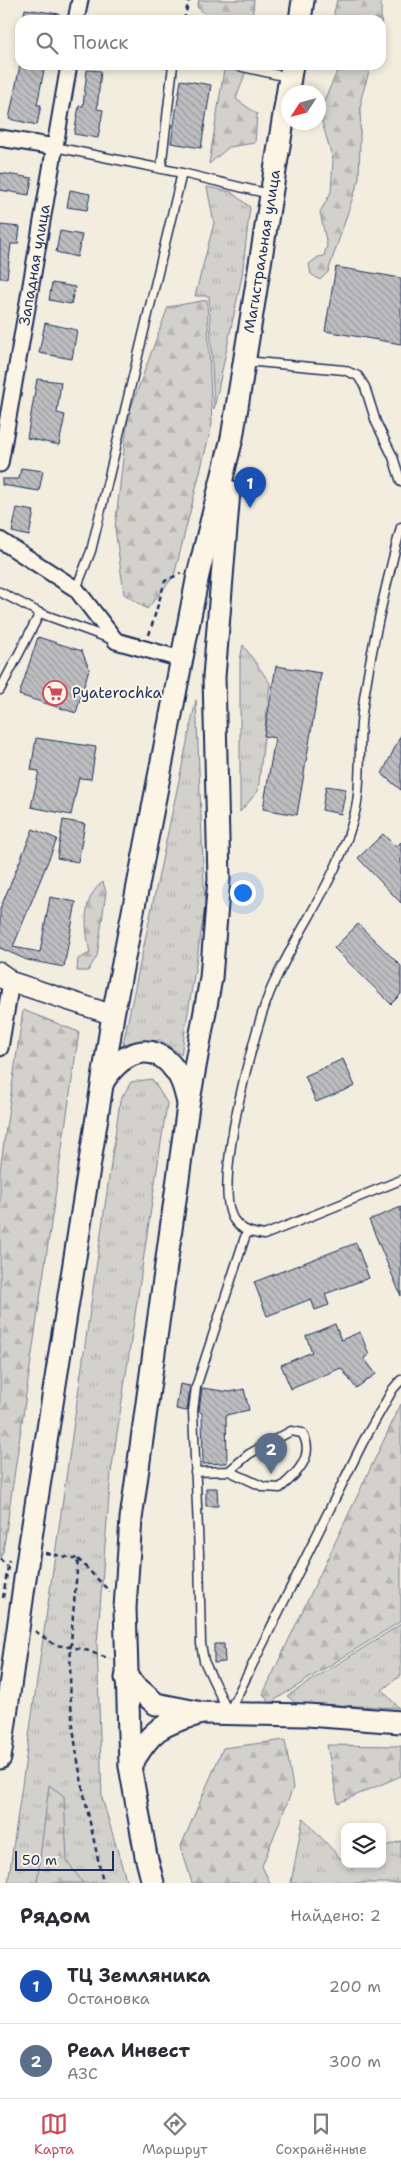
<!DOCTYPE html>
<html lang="ru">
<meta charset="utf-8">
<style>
body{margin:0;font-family:"Shantell Sans",sans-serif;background:#f2f2f3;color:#2b2b33}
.controls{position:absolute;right:15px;bottom:15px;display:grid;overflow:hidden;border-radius:10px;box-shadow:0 2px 8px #0003}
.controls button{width:45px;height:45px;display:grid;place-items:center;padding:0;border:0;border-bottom:1px solid #e1e1e2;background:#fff;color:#2b2b33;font:25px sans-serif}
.compass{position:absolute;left:281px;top:85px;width:45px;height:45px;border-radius:50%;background:#fff;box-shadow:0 2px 8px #0003;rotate:234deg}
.scale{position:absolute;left:15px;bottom:12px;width:99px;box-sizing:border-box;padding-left:5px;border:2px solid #1b2f5e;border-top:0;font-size:14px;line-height:18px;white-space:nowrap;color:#1b2f5e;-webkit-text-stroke:4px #fcf5e5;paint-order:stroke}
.you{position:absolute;left:242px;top:892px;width:18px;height:18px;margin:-12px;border:4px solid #fff;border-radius:50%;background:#1a73e8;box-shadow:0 0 0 8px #1a73e833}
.badge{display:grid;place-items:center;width:32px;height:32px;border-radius:50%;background:#d1495b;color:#fff;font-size:16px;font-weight:700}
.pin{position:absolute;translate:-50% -41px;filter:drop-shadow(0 1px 2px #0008)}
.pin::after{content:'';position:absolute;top:26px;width:18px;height:15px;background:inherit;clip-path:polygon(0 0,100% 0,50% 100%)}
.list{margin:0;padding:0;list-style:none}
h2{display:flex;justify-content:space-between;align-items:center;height:65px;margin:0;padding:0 20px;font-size:21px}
h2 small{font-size:16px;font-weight:400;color:#7c7c81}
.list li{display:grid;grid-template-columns:32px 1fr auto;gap:15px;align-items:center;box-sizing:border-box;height:75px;padding:0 20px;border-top:1px solid #e1e1e2}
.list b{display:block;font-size:19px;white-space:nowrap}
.list p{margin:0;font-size:16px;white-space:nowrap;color:#7c7c81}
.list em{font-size:16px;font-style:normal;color:#7c7c81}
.icon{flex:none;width:28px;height:28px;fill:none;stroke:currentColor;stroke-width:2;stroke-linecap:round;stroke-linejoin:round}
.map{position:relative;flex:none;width:401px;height:1883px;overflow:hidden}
.search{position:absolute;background:#fff;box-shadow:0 2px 8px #0003;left:15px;right:15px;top:15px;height:55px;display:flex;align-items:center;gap:12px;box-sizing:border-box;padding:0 18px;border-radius:15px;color:#7c7c81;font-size:19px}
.sheet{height:215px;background:#fff}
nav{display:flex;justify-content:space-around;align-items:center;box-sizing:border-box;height:70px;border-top:1px solid #e1e1e2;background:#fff;font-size:14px;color:#7c7c81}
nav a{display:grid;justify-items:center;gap:2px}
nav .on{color:#d1495b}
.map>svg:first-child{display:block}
.grass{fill:url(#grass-tufts);stroke:#778095}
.forest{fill:url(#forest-firs);stroke:#778095}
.building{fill:url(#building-back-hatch);stroke:#1b2f5e}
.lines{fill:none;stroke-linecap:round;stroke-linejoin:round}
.service-casing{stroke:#1b2f5e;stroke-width:11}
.minor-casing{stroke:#1b2f5e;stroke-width:19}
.tertiary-casing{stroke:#1b2f5e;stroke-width:22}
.secondary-casing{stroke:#1b2f5e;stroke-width:25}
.path{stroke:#1b2f5e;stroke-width:2.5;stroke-dasharray:5 4;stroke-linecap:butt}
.service{stroke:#fcf5e5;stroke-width:8}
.minor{stroke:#fcf5e5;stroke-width:15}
.tertiary{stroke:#fcf5e5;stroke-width:19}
.secondary{stroke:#fcf5e5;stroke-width:21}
.labels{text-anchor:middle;stroke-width:4;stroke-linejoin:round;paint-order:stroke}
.street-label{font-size:15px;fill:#1b2f5e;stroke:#fcf5e5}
.poi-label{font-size:15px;fill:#1b2f5e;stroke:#fcf5e5;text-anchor:start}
</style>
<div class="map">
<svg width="401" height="1883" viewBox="0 0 401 1883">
<defs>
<pattern id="grass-tufts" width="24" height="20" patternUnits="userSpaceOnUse" patternTransform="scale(1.25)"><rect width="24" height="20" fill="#d3d1cc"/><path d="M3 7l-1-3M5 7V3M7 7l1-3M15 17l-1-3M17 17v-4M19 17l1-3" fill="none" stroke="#b5b4b2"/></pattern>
<pattern id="forest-firs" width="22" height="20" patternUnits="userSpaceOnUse" patternTransform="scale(1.25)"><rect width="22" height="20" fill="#d3d1cc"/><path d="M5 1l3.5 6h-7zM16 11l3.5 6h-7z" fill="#b5b4b2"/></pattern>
<pattern id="building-back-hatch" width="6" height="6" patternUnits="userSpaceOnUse" patternTransform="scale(1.25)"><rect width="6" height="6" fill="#bebec0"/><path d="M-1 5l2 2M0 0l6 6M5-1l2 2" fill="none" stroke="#9a9b9f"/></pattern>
</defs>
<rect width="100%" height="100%" fill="#f3ede0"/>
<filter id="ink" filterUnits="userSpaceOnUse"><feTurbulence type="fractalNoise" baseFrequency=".02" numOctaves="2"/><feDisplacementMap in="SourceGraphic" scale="10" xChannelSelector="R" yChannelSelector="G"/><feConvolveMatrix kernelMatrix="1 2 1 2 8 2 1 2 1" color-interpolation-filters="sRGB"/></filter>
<g filter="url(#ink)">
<path class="grass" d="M207,187L231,192L250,207L242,276L214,409L209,296H195L214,223Z
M243,645L270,683L258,791L240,812V660Z
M196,700L205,908L181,1055L160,1040L123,1044Z
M152,1079L167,1103L111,1473L97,1643L102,1798L127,1883H8L120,1101L131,1082Z
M401,1624V1675L382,1690L399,1708L296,1703L287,1696Z
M303,1818L342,1860H345V1864H382V1847L401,1841V1883H291Z"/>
<path class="forest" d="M199,0H254L252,20H212L197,7Z
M337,0H381V34V20H336L334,13Z
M213,65H248L236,99L257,114L255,143L229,147L209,164L224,70Z
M340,65H371L361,99L359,179L328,272L320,280L311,274L309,264L318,257L324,256L327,245L320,212L331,192L333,160L319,112Z
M207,300L212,424L174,576L147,609L124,594L115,528L128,416L168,307Z
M103,882L106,892L97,956L88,971H77L78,959L90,953C85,928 81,898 103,882Z
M23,1010L79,1032L3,1552L0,1558V1170Z
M401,1404V1621L270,1703L263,1694Z
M285,1740L293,1788L262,1866L270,1883H192L181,1846L223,1748Z
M327,1745L401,1746V1776L338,1803Z
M49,1785L64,1796L67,1861L83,1883H37Z"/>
<path class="building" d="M25,9L59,14L58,20H23Z
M20,65H45L37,105H41L37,125L9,119Z
M87,70L101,71L97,109L103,110L98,138L74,134L79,106H83Z
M181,80L211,85L201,148L171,143Z
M0,173L32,178L29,195L0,190Z
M70,190L90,194L87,210L67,207Z
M0,225L20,227L18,244H11L7,278H0Z
M60,231L82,235L77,257L56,252Z
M336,267L401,278V344L325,331Z
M52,283L75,287L71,304L49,300Z
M45,323L77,330L72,359L39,353Z
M37,379L61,382L57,413L65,415L59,445L27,438Z
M21,468L43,471L39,491L2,485V479H19Z
M17,508L34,511L29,536L12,532Z
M38,637L82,651L89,669L76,713L19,695Z
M276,666L321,673L297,815L263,809L275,738L264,736Z
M401,735V790L382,774Z
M36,738L96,747L91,779L79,778L71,815L31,807L39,771L31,770Z
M326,786L346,789L341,814L322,810Z
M63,820L85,824L78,862L57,858Z
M33,829L57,839L13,947L40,952L50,897L76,902L64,967L27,960L0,948V909Z
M383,834L396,847L401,842V903L358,858Z
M358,924L401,966V994L391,1004L334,948Z
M343,1059L355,1086L316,1102L305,1076Z
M401,1207V1296L369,1220Z
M356,1243L369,1278L325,1294L329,1305L315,1310L311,1299L267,1316L254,1282Z
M335,1324L341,1340L360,1332L369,1355L364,1358L376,1374L356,1388L341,1368L291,1389L281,1365L312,1352L306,1336Z
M180,1384L190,1386L187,1411L176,1409Z
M202,1388L230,1392L244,1389L249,1410L226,1415L227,1463L203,1464L202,1413L199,1411Z
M206,1488H217L218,1506H206Z
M214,1644H224L225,1662L214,1663Z"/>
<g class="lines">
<defs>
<path id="service" d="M234,65L287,77
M55,147L182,173
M161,169L173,65
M246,361L344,370L358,376L365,387L376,422L393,457L401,482
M401,527C385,588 370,650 362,713C358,744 362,778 356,808C343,871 298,929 272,987C255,1025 211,1188 234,1220C242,1231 252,1233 264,1235L401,1180
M76,589L91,551L182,173L269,194
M0,592L40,613L111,639
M0,690L40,613
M0,966L10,973L11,978
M195,1472L229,1471L264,1487L280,1488C297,1474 316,1455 302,1433L291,1431L249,1454L229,1471
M228,1712L204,1661L201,1644L199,1554L193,1411L196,1387L247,1231
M229,1712L363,1442L393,1389L401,1380"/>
<g id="minor">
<path d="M76,20L80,0"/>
<path d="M0,138L55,147"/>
<path id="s1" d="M0,464L69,65"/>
<path d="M0,540L76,589L116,641L181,659"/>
<path d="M0,1048L11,982"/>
</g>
<path id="tertiary" d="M0,978L113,1015"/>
<g id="secondary">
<path d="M300,20L303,0"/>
<path d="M103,1082C120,1054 152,1037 175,1070C183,1080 185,1091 188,1103"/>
<path d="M126,1678L156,1704L202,1713L307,1715L401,1722"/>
<path id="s2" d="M0,1758L29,1550L113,1015L198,575L232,438L292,65"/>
<path d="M130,1766C153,1729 157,1726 199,1714"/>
<path d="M153,1883L146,1856L130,1766L125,1608L131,1519L188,1106L211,978L219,879L214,677L229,491"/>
</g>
</defs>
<use href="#service" class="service-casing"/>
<use href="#minor" class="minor-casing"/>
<use href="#tertiary" class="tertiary-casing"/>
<use href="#secondary" class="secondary-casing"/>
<path class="path" d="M184,20L189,0
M149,635L165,581L181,573
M45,1553L78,1559C74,1606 68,1655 71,1703C75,1764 91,1824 103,1883
M0,1559L7,1566
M78,1559L110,1592
M3,1598L9,1560
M35,1631L55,1645L83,1649L110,1659"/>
<use href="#service" class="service"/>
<use href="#minor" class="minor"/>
<use href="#tertiary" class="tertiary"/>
<use href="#secondary" class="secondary"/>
</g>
</g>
<defs>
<symbol id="supermarket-ring" viewBox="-11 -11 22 22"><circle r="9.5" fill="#fcf5e5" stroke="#d1495b" stroke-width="1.5"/><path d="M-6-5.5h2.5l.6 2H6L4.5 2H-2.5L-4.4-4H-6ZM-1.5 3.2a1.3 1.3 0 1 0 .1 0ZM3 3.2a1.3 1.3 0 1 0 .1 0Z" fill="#d1495b"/></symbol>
</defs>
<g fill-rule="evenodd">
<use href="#supermarket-ring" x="41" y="679" width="28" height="28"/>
</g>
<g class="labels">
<g class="street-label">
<text dy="5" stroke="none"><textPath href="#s2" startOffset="1530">Магистральная улица</textPath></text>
<text dy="5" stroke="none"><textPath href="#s1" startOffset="202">Западная улица</textPath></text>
</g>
<g class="poi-label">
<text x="72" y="698">Pyaterochka</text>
</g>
</g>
</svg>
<div class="controls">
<button><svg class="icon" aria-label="layers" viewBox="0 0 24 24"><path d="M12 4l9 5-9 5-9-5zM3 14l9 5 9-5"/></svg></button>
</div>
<svg class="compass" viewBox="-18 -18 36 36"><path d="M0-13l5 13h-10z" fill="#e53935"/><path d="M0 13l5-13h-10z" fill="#7c7c81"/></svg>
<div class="scale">50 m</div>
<div class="you"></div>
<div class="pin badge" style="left:250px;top:508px;background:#1a4fb4">1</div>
<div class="pin badge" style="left:271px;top:1474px;background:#5c6f8a">2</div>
<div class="search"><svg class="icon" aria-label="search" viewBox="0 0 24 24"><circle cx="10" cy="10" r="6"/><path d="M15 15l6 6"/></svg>Поиск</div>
</div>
<section class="sheet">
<h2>Рядом<small>Найдено: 2</small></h2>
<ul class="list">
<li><span class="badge" style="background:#1a4fb4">1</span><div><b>ТЦ Земляника</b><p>Остановка</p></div><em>200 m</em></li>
<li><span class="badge" style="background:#5c6f8a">2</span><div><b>Реал Инвест</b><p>АЗС</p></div><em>300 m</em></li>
</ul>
</section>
<nav>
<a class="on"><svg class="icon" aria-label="map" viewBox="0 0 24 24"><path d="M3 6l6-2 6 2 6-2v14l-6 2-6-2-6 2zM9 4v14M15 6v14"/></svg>Карта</a>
<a><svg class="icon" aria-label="directions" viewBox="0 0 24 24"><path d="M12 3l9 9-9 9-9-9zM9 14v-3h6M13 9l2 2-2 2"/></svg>Маршрут</a>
<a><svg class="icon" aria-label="saved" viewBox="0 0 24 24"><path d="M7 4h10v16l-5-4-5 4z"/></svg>Сохранённые</a>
</nav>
